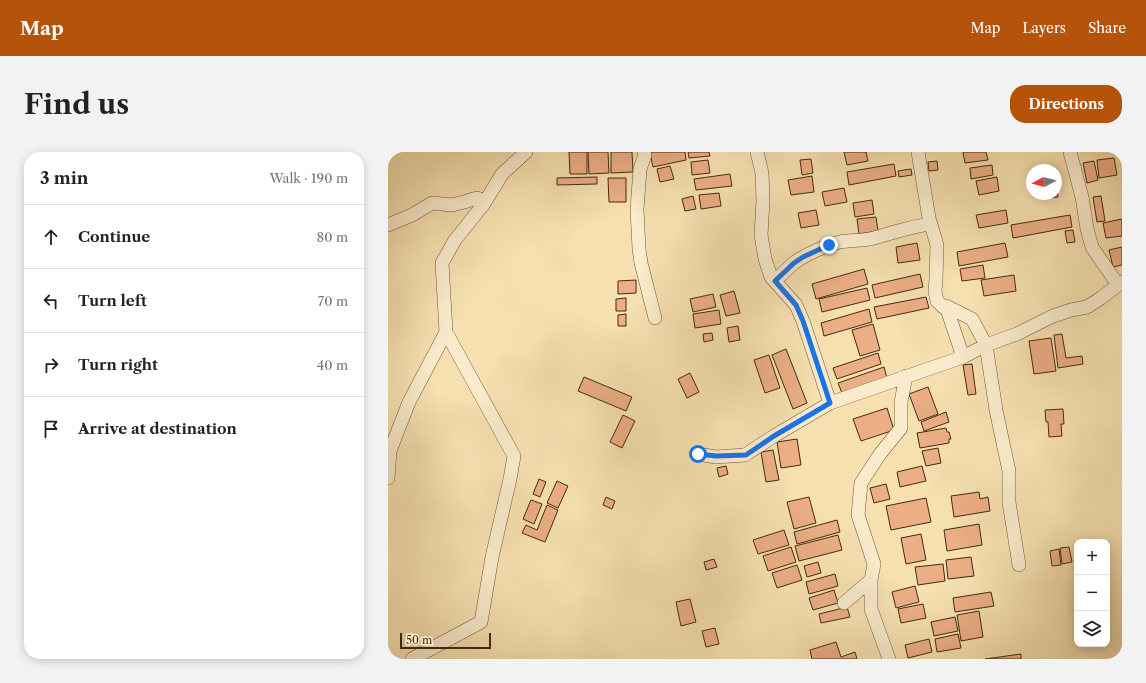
<!DOCTYPE html>
<meta charset="utf-8">
<style>
body{margin:0;font-family:"Libre Caslon Text",serif;background:#f2f2f2;color:#222}
.controls{position:absolute;right:12px;bottom:12px;display:grid;overflow:hidden;border-radius:8px;box-shadow:0 2px 10px #0003}
.controls button{width:36px;height:36px;display:grid;place-items:center;padding:0;border:0;border-bottom:1px solid #e0e0e0;background:#fff;color:#222;font:20px sans-serif}
.compass{position:absolute;left:638px;top:12px;width:36px;height:36px;border-radius:50%;background:#fff;box-shadow:0 2px 10px #0003;rotate:263deg}
.scale{position:absolute;left:12px;bottom:10px;width:91px;box-sizing:border-box;padding-left:4px;border:2px solid #452912;border-top:0;font-size:11px;line-height:14px;white-space:nowrap;color:#452912;-webkit-text-stroke:3px #f9ebcc;paint-order:stroke}
.stop{position:absolute;width:12px;height:12px;margin:-9px;border:3px solid #1a73e8;border-radius:50%;background:#fff}
.stop.end{background:#1a73e8;border-color:#fff;box-shadow:0 1px 4px #0008}
.list{margin:0;padding:0;list-style:none}
h2{display:flex;justify-content:space-between;align-items:center;height:52px;margin:0;padding:0 16px;font-size:17px}
h2 small{font-size:13px;font-weight:400;color:#767676}
.list li{display:grid;grid-template-columns:26px 1fr auto;gap:12px;align-items:center;box-sizing:border-box;height:64px;padding:0 16px;border-top:1px solid #e0e0e0}
.list b{display:block;font-size:15px;white-space:nowrap}
.list em{font-size:13px;font-style:normal;color:#767676}
.icon{flex:none;width:22px;height:22px;fill:none;stroke:currentColor;stroke-width:2;stroke-linecap:round;stroke-linejoin:round}
.map{position:relative;flex:none;width:734px;height:507px;overflow:hidden;border-radius:16px}
header{display:flex;align-items:center;gap:24px;box-sizing:border-box;height:56px;padding:0 20px;background:#b45309;color:#fff}
header strong{font-size:19px}
nav{display:flex;gap:22px;margin-inline-start:auto;font-size:14px}
.intro{display:flex;align-items:center;justify-content:space-between;box-sizing:border-box;height:96px;padding:0 24px}
h1{margin:0;font-size:28px}
.button{padding:10px 18px;border-radius:16px;background:#b45309;color:#fff;font-size:14px;font-weight:700}
main{display:flex;gap:24px;padding:0 24px}
aside{flex:1;background:#fff;border-radius:16px;box-shadow:0 2px 10px #0003}
.map>svg:first-child{display:block}
.building{fill:#ebae85;stroke:#452912}
.lines{fill:none;stroke-linecap:round;stroke-linejoin:round}
.minor-casing{stroke:#71573a;stroke-width:14}
.minor{stroke:#f9ebcc;stroke-width:13}
.route{stroke:#1a73e8;stroke-width:5}
</style>
<header>
<strong>Map</strong>
<nav><a>Map</a><a>Layers</a><a>Share</a></nav>
</header>
<div class="intro"><h1>Find us</h1><a class="button">Directions</a></div>
<main>
<aside>
<h2>3 min<small>Walk · 190 m</small></h2>
<ul class="list">
<li><svg class="icon" aria-label="ahead" viewBox="0 0 24 24"><path d="M12 20V5M6 11l6-6 6 6"/></svg><div><b>Continue</b></div><em>80 m</em></li>
<li><svg class="icon" aria-label="left" viewBox="0 0 24 24"><path d="M17 20v-9H6M10 6l-5 5 5 5"/></svg><div><b>Turn left</b></div><em>70 m</em></li>
<li><svg class="icon" aria-label="right" viewBox="0 0 24 24"><path d="M7 20v-9h11M14 6l5 5-5 5"/></svg><div><b>Turn right</b></div><em>40 m</em></li>
<li><svg class="icon" aria-label="arrive" viewBox="0 0 24 24"><path d="M6 21V4h12l-3 4 3 4H6"/></svg><div><b>Arrive at destination</b></div></li>
</ul>
</aside>
<div class="map">
<svg width="734" height="507" viewBox="0 0 734 507">
<rect width="100%" height="100%" fill="#f6e0b0"/>
<filter id="stains"><feTurbulence type="fractalNoise" baseFrequency=".005" numOctaves="4"/><feColorMatrix values="0 0 0 0 .2 0 0 0 0 .09 0 0 0 0 .02 0 0 0 .5 -.17"/></filter>
<radialGradient id="worn" r=".72"><stop offset=".6" stop-color="#630" stop-opacity="0"/><stop offset="1" stop-color="#630" stop-opacity=".3"/></radialGradient>
<path class="building" d="M181,0H199V22H182Z
M200,0H220L221,21L201,22Z
M223,0H244L245,20L223,21Z
M265,0H297L298,8L265,15L262,1Z
M300,0H321L322,4L301,6Z
M456,0H478L480,9L459,13Z
M575,0H598L600,8L577,11Z
M726,6L729,23L711,26L709,8Z
M423,7L425,21L414,23L412,8Z
M320,8L322,21L304,23L303,10Z
M549,9L550,18L541,19L540,10Z
M706,9L710,28L699,31L695,11Z
M506,12L508,24L461,33L459,20Z
M604,13L605,23L583,27L582,16Z
M282,14L286,27L272,30L269,17Z
M523,17L524,23L511,25L510,19Z
M342,22L344,34L308,38L306,27Z
M424,24L426,40L403,43L400,28Z
M209,25V32L169,33V26Z
M609,25L611,39L591,43L588,29Z
M220,26H238V50H221Z
M668,32L670,45L659,46L658,42H668Z
M456,36L459,50L437,54L434,40Z
M331,41L333,54L313,57L311,43Z
M305,44L308,57L297,59L294,47Z
M713,44L717,69L709,70L705,45Z
M484,48L486,62L467,65L465,51Z
M428,58L431,73L413,76L410,61Z
M618,58L620,71L591,76L588,63Z
M682,63L684,75L625,86L623,73Z
M488,65L490,79L471,82L469,67Z
M734,67V84L718,86L715,71Z
M685,78L687,90L679,91L677,79Z
M529,91L532,108L510,111L508,95Z
M617,91L620,105L571,114L569,100Z
M734,95V113L725,115L721,98Z
M595,113L597,126L574,129L572,117Z
M476,117L480,132L428,147L424,132Z
M532,122L535,135L487,146L484,133Z
M626,123L628,139L596,144L593,128Z
M248,128V141L230,142V129Z
M479,136L482,148L434,160L431,147Z
M346,139L352,161L338,164L332,143Z
M325,142L328,155L305,160L302,147Z
M538,145L541,156L489,167L486,155Z
M238,146V159H228V147Z
M481,157L484,170L436,184L433,171Z
M331,158L333,172L307,176L305,162Z
M238,162V174H230V163Z
M485,172L492,198L472,204L464,178Z
M350,174L352,188L341,190L339,176Z
M324,181L325,188L316,190L315,182Z
M674,182L678,206L694,204L695,212L670,216L666,183Z
M663,186L668,219L646,222L641,189Z
M398,197L419,251L405,257L384,203Z
M490,201L493,212L449,227L445,216Z
M381,203L392,236L377,241L366,208Z
M584,212L588,242L580,243L575,213Z
M496,215L499,226L454,241L450,231Z
M302,221L311,240L299,246L290,227Z
M196,225L244,245L238,259L190,239Z
M540,235L550,262L531,269L521,242Z
M499,256L506,278L473,289L465,267Z
M675,257L676,272H673L674,284L661,285L660,270H658L657,258Z
M558,260L561,270L536,279L533,270Z
M235,263L247,269L234,296L222,290Z
M558,276L559,280H561L563,287H561V291L532,296L529,281Z
M409,287L413,313L393,316L389,290Z
M550,296L553,311L538,314L534,299Z
M385,298L391,328L378,330L373,300Z
M338,314L340,322L331,325L329,316Z
M534,314L538,329L512,335L509,320Z
M151,327L158,330L152,345L145,342Z
M169,329L180,334L170,356L159,351Z
M498,332L502,347L486,351L482,336Z
M591,340L592,347L600,345L602,359L566,365L563,344Z
M218,345L227,349L224,357L215,353Z
M421,345L428,371L406,377L399,350Z
M538,346L543,370L503,378L498,354Z
M143,348L154,352L146,372L135,367Z
M159,353L170,358L157,390L134,381L138,373L149,378Z
M449,368L452,380L409,392L406,380Z
M591,372L594,393L559,399L556,378Z
M396,378L401,393L370,402L365,388Z
M533,382L538,408L518,412L513,386Z
M450,383L454,398L411,409L407,394Z
M403,395L408,410L380,419L375,404Z
M681,395L684,410L674,412L672,396Z
M671,397L673,413L664,414L662,399Z
M583,405L586,424L560,427L558,408Z
M326,407L329,415L318,418L316,410Z
M430,410L433,421L419,425L416,414Z
M555,412L557,429L530,433L527,415Z
M409,413L414,428L389,436L384,421Z
M447,422L450,434L421,442L418,430Z
M527,434L531,450L508,456L504,440Z
M446,438L450,451L425,458L421,446Z
M603,440L606,454L567,460L565,446Z
M302,447L308,470L293,474L288,450Z
M535,452L538,466L513,471L510,457Z
M459,455L462,465L433,471L431,462Z
M591,459L595,485L573,489L569,463Z
M567,465L570,479L546,484L543,470Z
M327,476L331,492L318,495L314,479Z
M570,482L573,496L549,500L547,487Z
M541,487L544,500L520,506L517,493Z
M448,490L453,505L467,500L469,507H424L422,498Z
M633,502V507H597Z"/>
<g class="lines">
<defs>
<path id="minor" d="M256,0L257,3L252,17L249,57L251,97L253,111L267,166
M369,0L374,21L375,49L373,83L377,107L383,125L408,153L415,169L442,251
M530,0L541,66L549,93L548,127L547,139L549,149L555,155L558,154L584,167L598,193L608,258L621,319V350L631,413
M682,0L694,45L699,77L704,95L730,133
M0,73L24,63L44,51L64,53L76,50L89,46L97,49
M387,129C393,123 400,116 407,110C419,102 438,93 452,90C463,88 475,89 486,86C505,81 523,74 543,72
M558,154L575,205
M310,302L328,305L357,303L386,284L442,251L575,205L598,193L629,182L665,164L683,158L699,155L713,146L734,130
M0,326L2,299L21,250L58,180
M456,451L483,428
M24,507L93,470L104,405L122,327L126,304L58,180L54,111L67,88L95,53L114,22L138,0
M501,507L483,457V428L486,412L470,363L473,331L492,302L513,276V250L518,224"/>
</defs>
<use href="#minor" class="minor-casing"/>
<use href="#minor" class="minor"/>
</g>
<g class="lines">
<path class="route" d="M310,302L328,304L358,303L386,284L442,251L415,169L408,153L387,129L406,111L415,105L441,93"/>
</g>
<rect width="100%" height="100%" filter="url(#stains)"/>
<rect width="100%" height="100%" fill="url(#worn)"/>
</svg>
<div class="controls">
<button>+</button>
<button>−</button>
<button><svg class="icon" aria-label="layers" viewBox="0 0 24 24"><path d="M12 4l9 5-9 5-9-5zM3 14l9 5 9-5"/></svg></button>
</div>
<svg class="compass" viewBox="-18 -18 36 36"><path d="M0-13l5 13h-10z" fill="#e53935"/><path d="M0 13l5-13h-10z" fill="#767676"/></svg>
<div class="scale">50 m</div>
<div class="stop" style="left:310px;top:302px"></div>
<div class="stop end" style="left:441px;top:93px"></div>
</div>
</main>
